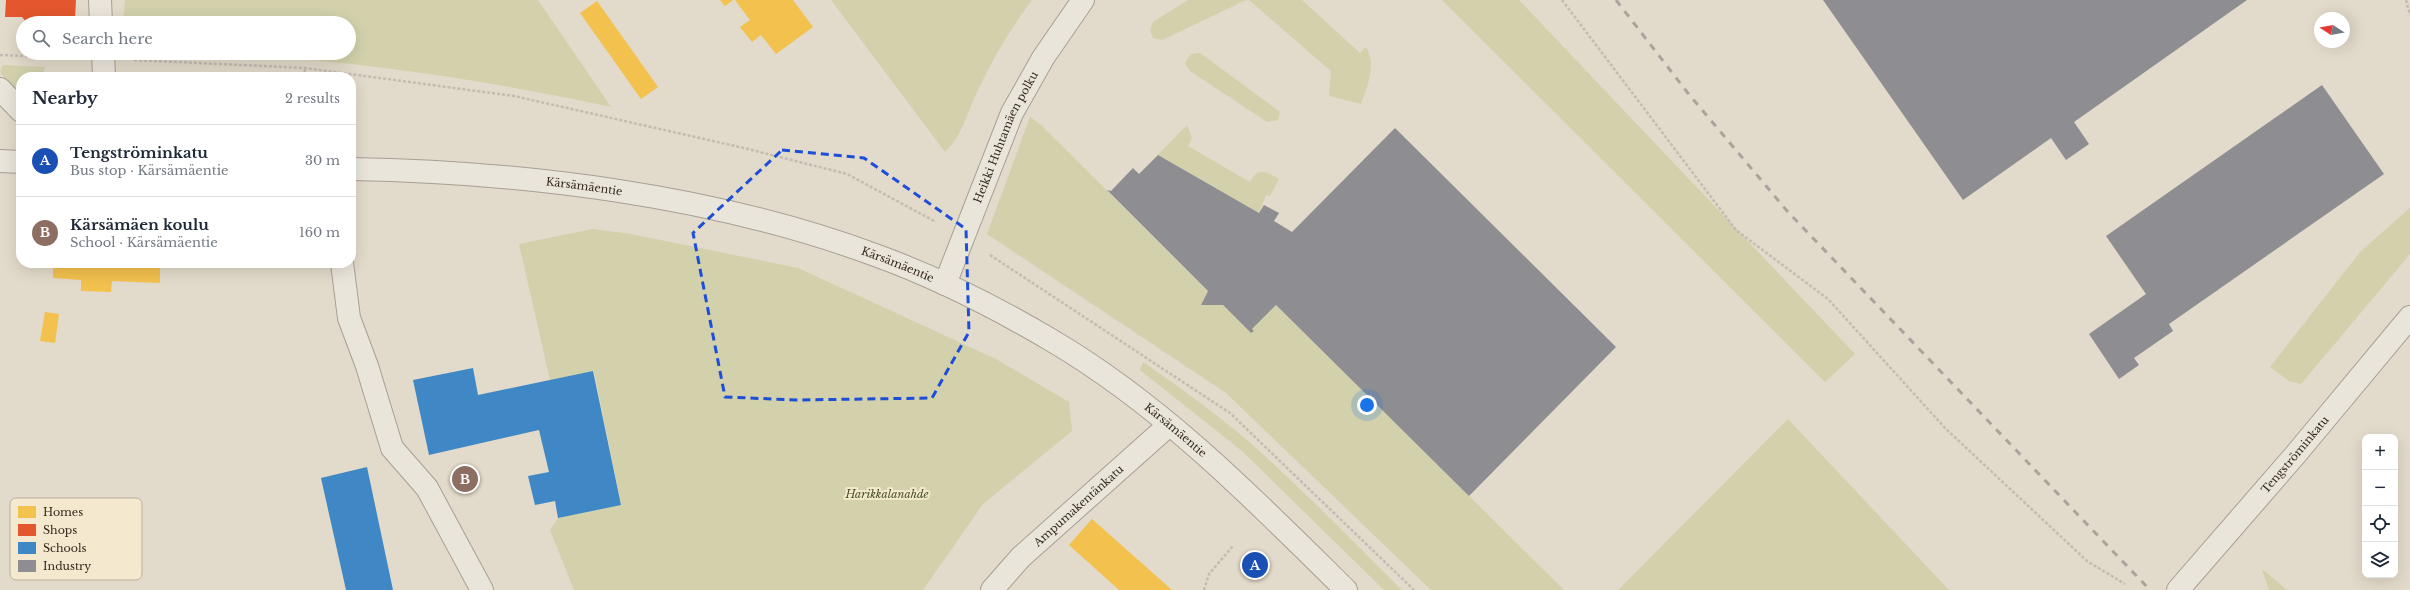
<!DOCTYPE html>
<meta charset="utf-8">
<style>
body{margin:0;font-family:"Libre Baskerville",serif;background:#f6f6f7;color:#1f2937}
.controls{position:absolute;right:12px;bottom:12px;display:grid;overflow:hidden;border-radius:8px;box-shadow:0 4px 16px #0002}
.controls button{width:36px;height:36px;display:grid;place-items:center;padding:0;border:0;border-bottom:1px solid #e0e1e3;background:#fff;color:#1f2937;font:20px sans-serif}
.compass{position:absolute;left:2314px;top:12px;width:36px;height:36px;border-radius:50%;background:#fff;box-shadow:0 4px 16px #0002;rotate:281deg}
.you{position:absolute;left:1367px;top:405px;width:14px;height:14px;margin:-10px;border:3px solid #fff;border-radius:50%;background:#1a73e8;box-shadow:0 0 0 6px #1a73e833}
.badge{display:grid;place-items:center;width:26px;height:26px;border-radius:50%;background:#726659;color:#fff;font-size:13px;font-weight:700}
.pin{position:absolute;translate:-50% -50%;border:2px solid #fff;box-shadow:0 1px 4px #0006}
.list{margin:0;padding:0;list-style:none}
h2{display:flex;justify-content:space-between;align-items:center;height:52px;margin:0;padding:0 16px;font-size:17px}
h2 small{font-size:13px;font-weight:400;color:#747a83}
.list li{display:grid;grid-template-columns:26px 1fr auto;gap:12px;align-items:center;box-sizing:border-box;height:72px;padding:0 16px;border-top:1px solid #e0e1e3}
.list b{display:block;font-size:15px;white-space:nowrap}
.list p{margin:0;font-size:13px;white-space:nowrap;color:#747a83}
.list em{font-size:13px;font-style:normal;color:#747a83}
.icon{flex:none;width:22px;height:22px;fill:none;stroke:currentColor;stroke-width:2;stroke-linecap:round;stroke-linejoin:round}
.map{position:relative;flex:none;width:2410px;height:590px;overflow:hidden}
.search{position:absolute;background:#fff;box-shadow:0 4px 16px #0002;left:16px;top:16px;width:340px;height:44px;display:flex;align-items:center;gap:10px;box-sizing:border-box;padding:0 14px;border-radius:22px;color:#747a83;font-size:15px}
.panel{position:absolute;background:#fff;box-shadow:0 4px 16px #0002;left:16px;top:72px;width:340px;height:196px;border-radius:16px}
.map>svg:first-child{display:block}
.green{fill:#d2d1ac}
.homes{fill:#f2c14e}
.shops{fill:#e4572e}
.schools{fill:#3f88c5}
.industry{fill:#8d8d92}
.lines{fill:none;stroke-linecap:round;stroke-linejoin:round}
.minor-casing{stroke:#a79f94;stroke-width:24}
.path{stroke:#c3bcb2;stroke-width:2.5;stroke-dasharray:3 2;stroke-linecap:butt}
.minor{stroke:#eae5db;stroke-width:22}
.rail{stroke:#a9a49c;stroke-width:3;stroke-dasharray:7 7;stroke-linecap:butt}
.marked{fill:none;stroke:#1d4ed8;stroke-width:3;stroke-dasharray:8 5;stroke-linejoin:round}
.labels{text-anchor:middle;stroke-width:4;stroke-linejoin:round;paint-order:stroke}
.street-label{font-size:11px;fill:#35281c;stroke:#f4e9cf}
.park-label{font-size:11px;font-style:italic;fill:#465024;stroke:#f4e9cf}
.key{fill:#f4e9cf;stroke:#bbaf99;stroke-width:1}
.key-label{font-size:11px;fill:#35281c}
</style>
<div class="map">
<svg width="2410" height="590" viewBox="0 0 2410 590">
<rect width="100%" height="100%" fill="#e2daca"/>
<path class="green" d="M125,0H538L611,107C473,77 343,59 202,53H349V23L123,22Z
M831,0H1032C1011,28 993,58 978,90C968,110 962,137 945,152Z
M1188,0H1302L1360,53L1366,47C1377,65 1367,86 1361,104L1329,96L1331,71L1249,0L1244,1L1162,40L1153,38L1150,30L1153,22Z
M1442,0H1519L1855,354L1825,382Z
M1200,53L1280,112L1278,120L1267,122L1190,71L1185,63L1191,54Z
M3,65L45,67L43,77H21V99L0,72Z
M1030,117L1041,125L1208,291L1201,305H1223L1251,333L1254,331L1252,329L1276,305L1564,590H1431L1226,393L987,234Z
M1187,125L1192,138L1188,146L1250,182C1259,166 1265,172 1279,179L1270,196L1266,195L1259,213L1158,155Z
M2410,208V254L2301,384L2289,381L2270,367L2361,251Z
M593,229L631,234L798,268L996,359L1069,402L1072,431L983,504L923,590H574L550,530L558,518L621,504L594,371L550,380L519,244Z
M1143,362C1179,387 1214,412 1247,440C1301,488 1351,539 1402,590H1384L1242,451L1140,370Z
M1788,419L1949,590H1618Z
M2262,569L2287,590H2269Z"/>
<path class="homes" d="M720,0H733L725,6Z
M735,0H793L813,27L776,54L761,35L752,42L740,27L750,20Z
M597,1L658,87L641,99L580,13Z
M53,263H160V283L112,281L111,292L81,291V280L53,278Z
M45,312L59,314L55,343L40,341Z
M1092,519L1172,590H1119L1069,545Z"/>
<path class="shops" d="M6,0H76L75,19H57L53,23H27L22,17H5Z"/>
<path class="schools" d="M473,368L478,395L593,371L621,505L558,518L555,501L535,505L528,476L549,472L539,430L429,455L413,380Z
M367,467L393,590H346L321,478Z"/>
<path class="industry" d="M1823,0H2247L2074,122L2089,144L2066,160L2051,138L1963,200Z
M2322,85L2384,174L2169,324L2173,331L2134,358L2139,365L2119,379L2089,334L2146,294L2106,236Z
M1395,128L1616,347L1469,496L1276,305L1252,329L1254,331L1251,333L1223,305H1201L1208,291L1107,190L1111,191L1133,168L1139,174L1158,155L1259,213L1264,205L1279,213L1274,221L1292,232Z"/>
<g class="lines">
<defs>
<g id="minor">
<path d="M100,0L101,23"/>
<path d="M103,53L104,77"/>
<path d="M0,89L21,111"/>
<path d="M0,161L21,162"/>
<path id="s1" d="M351,169C523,172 713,195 875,255C936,277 995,307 1051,340C1162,405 1255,500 1346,590"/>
<path d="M342,263L349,318L367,366L392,448L427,488L482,590"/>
<path id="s2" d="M945,284L1012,113L1043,58L1083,0"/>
<path id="s3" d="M992,590L1021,557L1169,425"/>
<path id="s4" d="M2178,590L2296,454L2410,317"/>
</g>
</defs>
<use href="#minor" class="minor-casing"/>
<path class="path" d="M1562,0L1736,230L1828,299L1945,428L2087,561L2125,584
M2406,0L2410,15
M0,55L71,58
M134,60L305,68L514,96L744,148L847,174L936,222
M304,77L305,68
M990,255L1230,413L1414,590
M1204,590L1209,574L1233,546"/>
<use href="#minor" class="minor"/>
<path class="rail" d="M1616,0L1687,92L1788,212L2150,590"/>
</g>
<path class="marked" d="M782,150L864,158L966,229L969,332L932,398L797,400L725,397L693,233Z"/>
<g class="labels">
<g class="street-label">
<text dy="4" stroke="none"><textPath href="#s2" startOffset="159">Heikki Huhtamäen polku</textPath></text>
<text dy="4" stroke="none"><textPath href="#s1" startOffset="234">Kärsämäentie</textPath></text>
<text dy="4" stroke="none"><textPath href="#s1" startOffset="558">Kärsämäentie</textPath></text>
<text dy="4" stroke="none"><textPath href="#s1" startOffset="883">Kärsämäentie</textPath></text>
<text dy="4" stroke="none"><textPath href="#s4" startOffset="179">Tengströminkatu</textPath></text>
<text dy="4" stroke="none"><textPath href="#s3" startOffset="121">Ampumakentänkatu</textPath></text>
</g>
<g class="park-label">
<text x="887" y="498">Harikkalanahde</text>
</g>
</g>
<rect x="10" y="498" width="132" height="82" rx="6" class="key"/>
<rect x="18" y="506" width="18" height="12" fill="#f2c14e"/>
<rect x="18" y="524" width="18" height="12" fill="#e4572e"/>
<rect x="18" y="542" width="18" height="12" fill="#3f88c5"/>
<rect x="18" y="560" width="18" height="12" fill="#8d8d92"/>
<g class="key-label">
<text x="43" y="516">Homes</text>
<text x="43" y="534">Shops</text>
<text x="43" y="552">Schools</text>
<text x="43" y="570">Industry</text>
</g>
</svg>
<div class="controls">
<button>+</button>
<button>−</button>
<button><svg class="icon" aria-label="locate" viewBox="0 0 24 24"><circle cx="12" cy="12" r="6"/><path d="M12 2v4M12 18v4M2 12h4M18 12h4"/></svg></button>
<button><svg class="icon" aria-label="layers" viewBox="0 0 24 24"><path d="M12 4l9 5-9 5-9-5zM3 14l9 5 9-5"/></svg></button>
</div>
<svg class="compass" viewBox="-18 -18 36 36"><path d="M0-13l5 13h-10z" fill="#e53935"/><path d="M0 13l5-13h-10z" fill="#747a83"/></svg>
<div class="you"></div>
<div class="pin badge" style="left:1255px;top:565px;background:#1a4fb4">A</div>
<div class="pin badge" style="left:465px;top:479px;background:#8d6e63">B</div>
<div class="search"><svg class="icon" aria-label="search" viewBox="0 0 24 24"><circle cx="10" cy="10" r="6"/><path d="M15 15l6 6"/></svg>Search here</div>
<section class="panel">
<h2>Nearby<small>2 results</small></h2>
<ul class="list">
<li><span class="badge" style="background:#1a4fb4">A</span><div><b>Tengströminkatu</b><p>Bus stop · Kärsämäentie</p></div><em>30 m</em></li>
<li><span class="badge" style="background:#8d6e63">B</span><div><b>Kärsämäen koulu</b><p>School · Kärsämäentie</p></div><em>160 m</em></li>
</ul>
</section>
</div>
